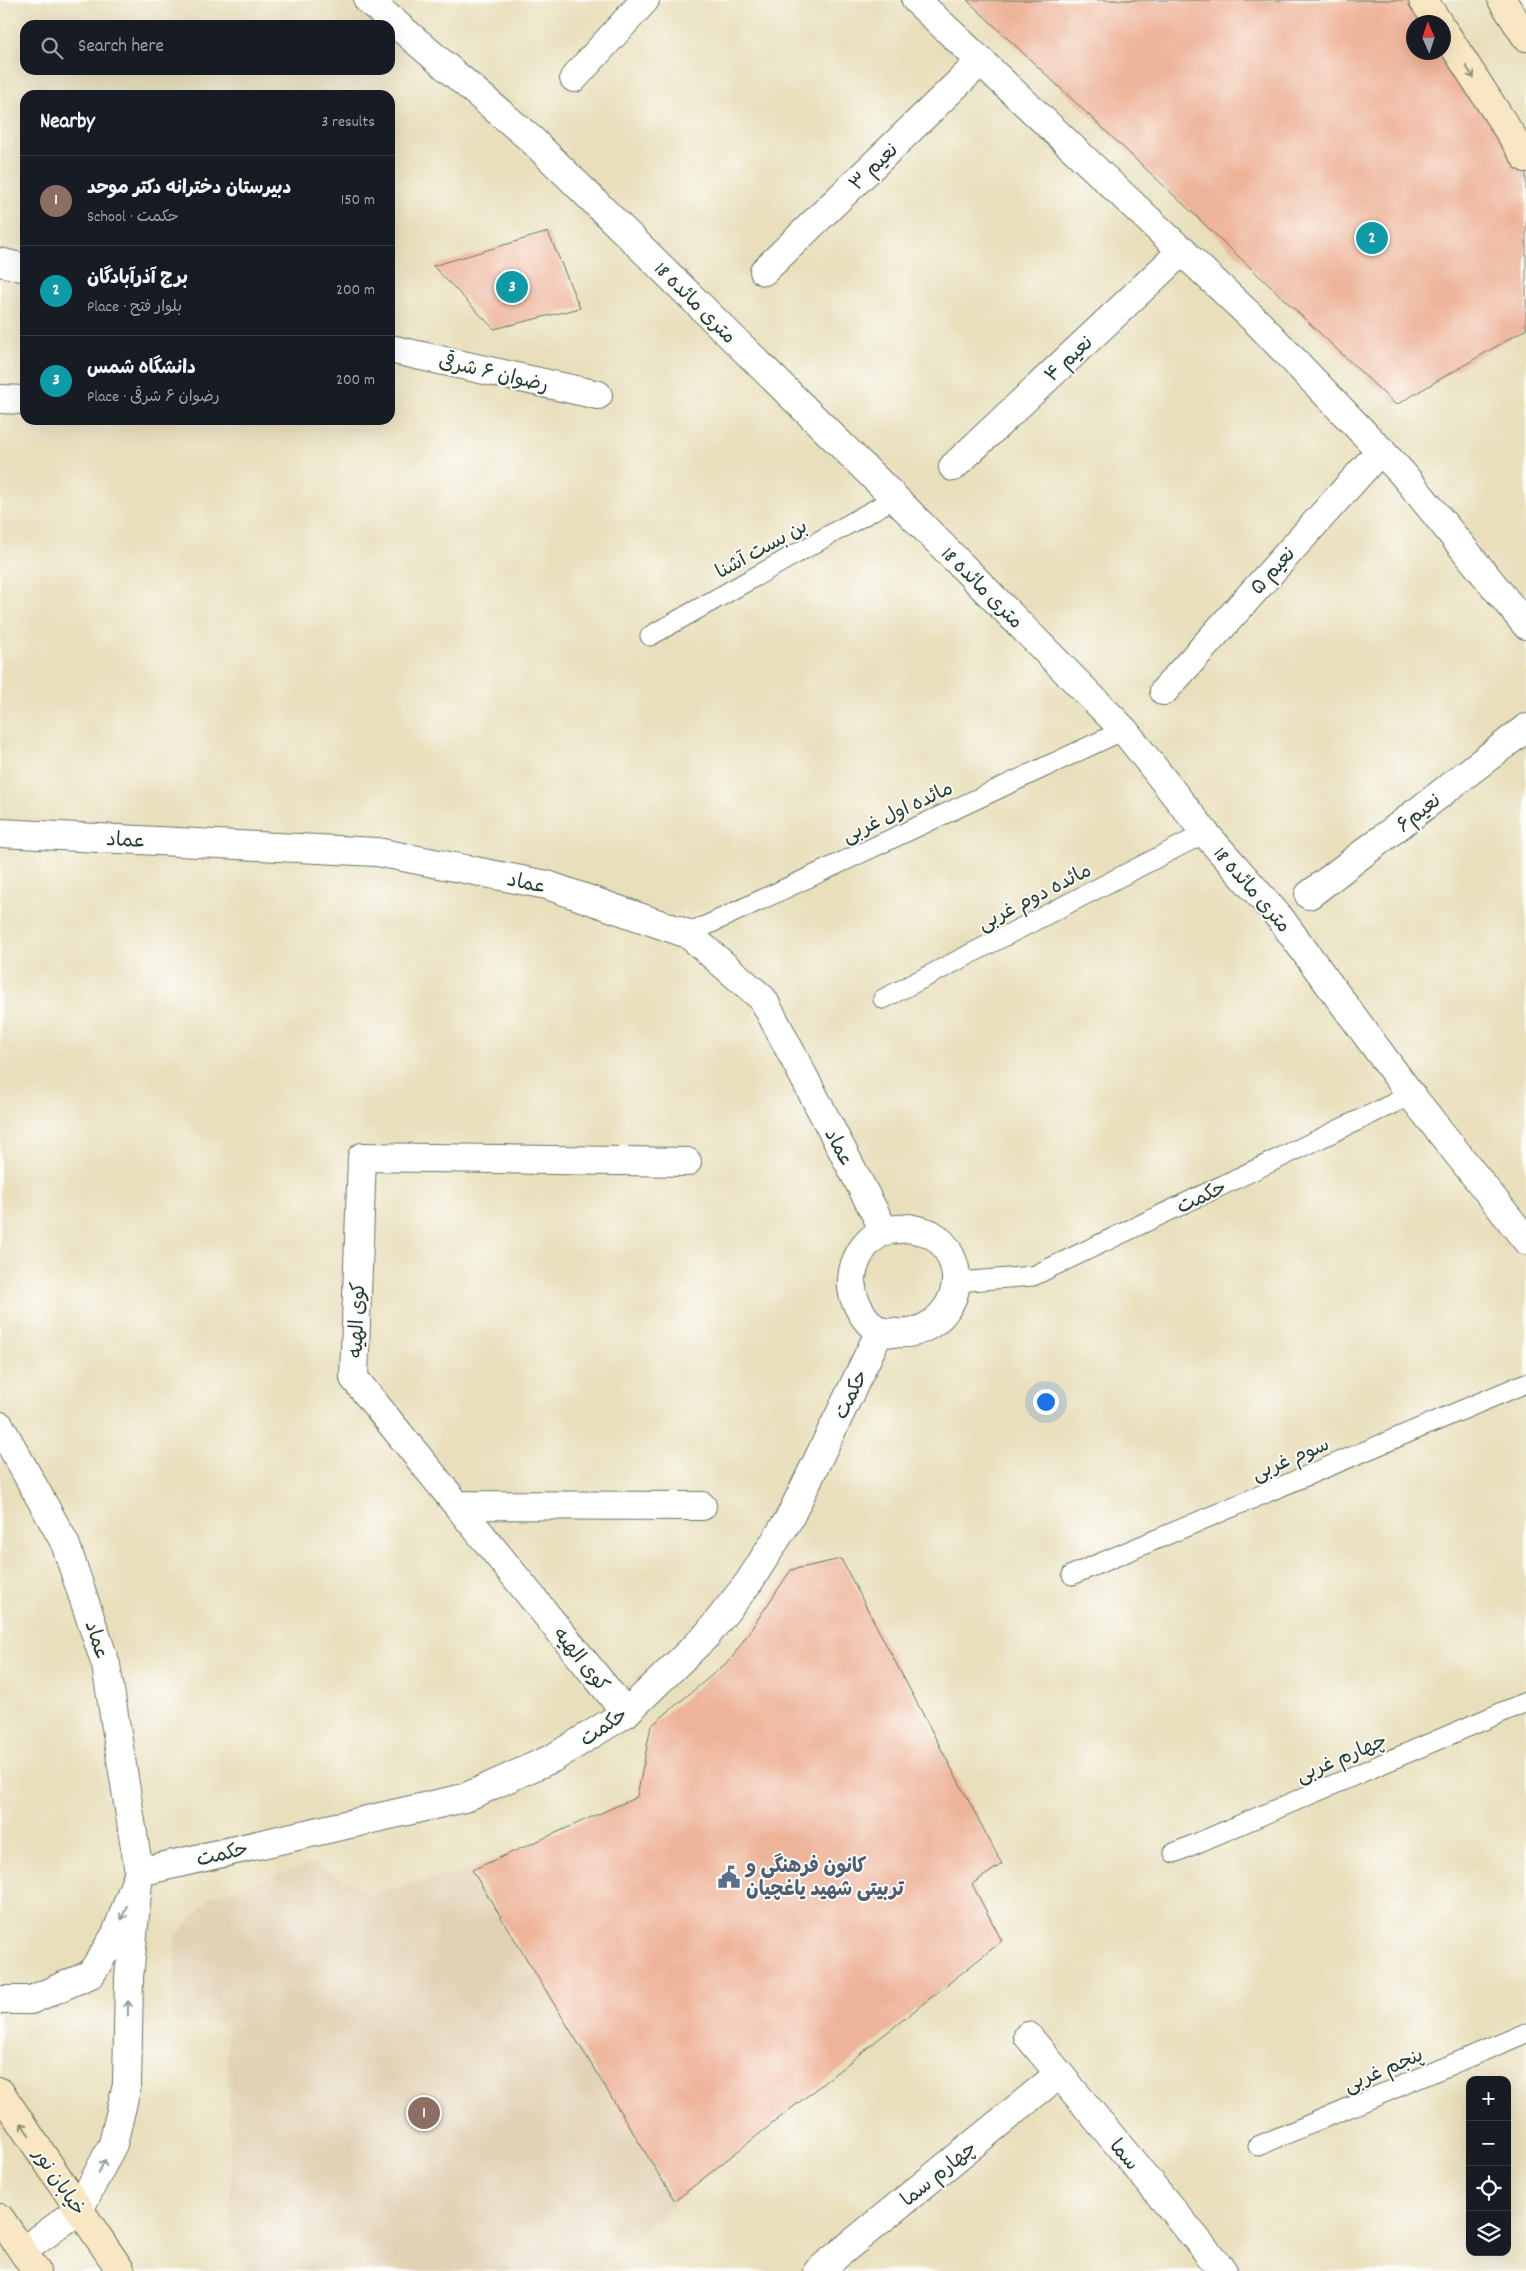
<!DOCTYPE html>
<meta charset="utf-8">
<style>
body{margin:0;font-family:Dekko,"Playpen Sans Arabic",sans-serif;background:#20242c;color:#f1f3f6}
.controls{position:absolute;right:15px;bottom:15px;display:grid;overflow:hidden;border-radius:10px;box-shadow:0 5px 20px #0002}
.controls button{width:45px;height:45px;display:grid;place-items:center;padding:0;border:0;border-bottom:1px solid #363941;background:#171b24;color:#f1f3f6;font:25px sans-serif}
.compass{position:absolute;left:1406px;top:15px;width:45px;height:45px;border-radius:50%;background:#171b24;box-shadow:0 5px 20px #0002;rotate:357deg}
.you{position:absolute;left:1045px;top:1401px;width:18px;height:18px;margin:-12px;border:4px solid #fff;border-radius:50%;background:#1a73e8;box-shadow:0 0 0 8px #1a73e833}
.badge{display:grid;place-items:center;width:32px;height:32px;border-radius:50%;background:#db2777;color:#fff;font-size:16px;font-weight:700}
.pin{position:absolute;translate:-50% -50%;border:2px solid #fff;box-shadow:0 1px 5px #0006}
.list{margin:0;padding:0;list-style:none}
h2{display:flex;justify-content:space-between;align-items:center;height:65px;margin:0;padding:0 20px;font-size:21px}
h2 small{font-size:16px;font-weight:400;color:#9ea1a6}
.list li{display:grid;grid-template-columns:32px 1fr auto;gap:15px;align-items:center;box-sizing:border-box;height:90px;padding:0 20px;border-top:1px solid #363941}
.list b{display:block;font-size:19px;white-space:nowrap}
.list p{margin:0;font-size:16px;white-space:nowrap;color:#9ea1a6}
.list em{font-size:16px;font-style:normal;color:#9ea1a6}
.icon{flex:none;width:28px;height:28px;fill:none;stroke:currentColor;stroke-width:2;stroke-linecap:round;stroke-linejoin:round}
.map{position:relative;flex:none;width:1526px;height:2271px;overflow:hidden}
.search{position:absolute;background:#171b24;box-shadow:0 5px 20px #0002;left:20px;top:20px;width:375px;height:55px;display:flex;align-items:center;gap:12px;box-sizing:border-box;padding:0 18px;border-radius:15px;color:#9ea1a6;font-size:19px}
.panel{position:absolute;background:#171b24;box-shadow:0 5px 20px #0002;left:20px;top:90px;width:375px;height:335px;border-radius:15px}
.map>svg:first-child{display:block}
.built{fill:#e2d2b5}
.building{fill:#eeb49a;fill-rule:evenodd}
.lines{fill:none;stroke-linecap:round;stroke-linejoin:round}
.service-casing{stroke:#667664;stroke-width:21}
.minor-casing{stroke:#667664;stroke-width:30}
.tertiary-casing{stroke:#667664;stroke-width:30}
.secondary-casing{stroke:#667664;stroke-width:30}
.service{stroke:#fff;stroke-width:19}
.minor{stroke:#fff;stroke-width:28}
.tertiary{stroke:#fff;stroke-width:28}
.secondary{stroke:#f9e7c3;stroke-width:28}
.oneway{stroke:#8c927c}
.oneway2{stroke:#8f9e9a}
.labels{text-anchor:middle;stroke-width:4;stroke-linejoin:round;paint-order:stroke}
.street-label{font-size:20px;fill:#1f3d34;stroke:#fdfcf7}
.service-label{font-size:20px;font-weight:bold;fill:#4e5e75;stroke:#fdfcf7;text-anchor:start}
</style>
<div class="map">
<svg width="1526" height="2271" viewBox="0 0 1526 2271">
<rect width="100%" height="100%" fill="#fdfcf7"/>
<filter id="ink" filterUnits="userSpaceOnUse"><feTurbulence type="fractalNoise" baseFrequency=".02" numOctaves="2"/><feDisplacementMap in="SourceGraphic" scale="10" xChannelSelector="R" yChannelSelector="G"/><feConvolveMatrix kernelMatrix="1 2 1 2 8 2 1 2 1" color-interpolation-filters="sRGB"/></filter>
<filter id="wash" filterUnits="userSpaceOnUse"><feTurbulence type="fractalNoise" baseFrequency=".0096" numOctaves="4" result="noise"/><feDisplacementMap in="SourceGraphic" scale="20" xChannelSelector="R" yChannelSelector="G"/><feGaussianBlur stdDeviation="1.12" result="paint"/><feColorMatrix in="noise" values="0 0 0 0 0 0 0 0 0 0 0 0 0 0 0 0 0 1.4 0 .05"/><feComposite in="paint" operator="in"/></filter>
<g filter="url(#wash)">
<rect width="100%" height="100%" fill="#e9dfbc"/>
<path class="built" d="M314,1862L369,1894L469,1870L676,2204L594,2271H249L232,2245L227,2023L172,2022L176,1936L211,1896Z"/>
<g id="blocks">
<path class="building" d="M967,0H1439L1526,147V329L1396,405ZM1414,22H1444V52H1414Z
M548,232L580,308L494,329L433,266Z
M841,1559L1002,1864L972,1884L1002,1941L675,2201L472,1870L637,1797L651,1726L731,1659L791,1570Z"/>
</g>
</g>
<g filter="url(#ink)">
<use href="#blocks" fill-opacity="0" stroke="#667664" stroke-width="1"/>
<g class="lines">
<defs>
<path id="service" d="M650,636L895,498
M688,934L1124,730
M883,999L1205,833
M957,1282L1033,1276L1411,1095
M1072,1575L1526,1383
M1174,1853L1526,1702
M1258,2146L1526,2033"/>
<path id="minor" d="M574,78L645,0
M0,262L25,268
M764,271L981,61
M390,349L598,395
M0,399L25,400
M953,467L1183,250
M1164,691L1381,450
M1309,895L1526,728
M458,1505L702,1506
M626,1713L354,1378L362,1157L687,1162
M818,2271L1059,2074"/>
<path id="tertiary" d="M368,0L532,140L895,498L1124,730L1205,833L1280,918L1411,1095L1526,1240
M916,0L1258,323L1402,473L1526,625
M0,833L377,852L547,885L688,934L763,999L885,1232
M909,1228C916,1230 925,1231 931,1234C940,1239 947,1248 951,1257C969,1294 936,1337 896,1333C892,1332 885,1333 881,1331C869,1327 860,1311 855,1300C845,1275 860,1239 886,1231C893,1229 902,1229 909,1228Z
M0,1426L65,1543L106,1665L139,1872L464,1798L553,1758L626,1713L707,1635L749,1582L789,1519L880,1331
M0,2000H31L91,1974L116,1934L139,1872L129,1978L127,2085L113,2144L79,2210L23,2251
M1028,2036L1223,2271"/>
<path id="secondary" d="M1423,0L1438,22
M1502,0L1526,37
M1444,31L1526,158
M0,2092L121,2271
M0,2218L36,2271"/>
</defs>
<use href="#service" class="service-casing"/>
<use href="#minor" class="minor-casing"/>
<use href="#tertiary" class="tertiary-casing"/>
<use href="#secondary" class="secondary-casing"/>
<use href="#service" class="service"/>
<use href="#minor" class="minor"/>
<use href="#tertiary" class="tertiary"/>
<use href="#secondary" class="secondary"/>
</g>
<defs><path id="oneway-shaft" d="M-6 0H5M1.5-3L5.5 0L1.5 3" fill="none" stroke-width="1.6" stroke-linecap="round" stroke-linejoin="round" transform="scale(1.25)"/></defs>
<g class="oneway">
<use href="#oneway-shaft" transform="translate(1470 72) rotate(57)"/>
<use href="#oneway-shaft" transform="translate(25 2129) rotate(-124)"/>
</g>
<g class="oneway2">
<use href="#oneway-shaft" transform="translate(124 1913) rotate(110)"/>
<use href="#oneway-shaft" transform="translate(128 2008) rotate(-89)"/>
<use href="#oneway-shaft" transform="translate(102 2166) rotate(-63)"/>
</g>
</g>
<defs>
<symbol id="civic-bare" viewBox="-9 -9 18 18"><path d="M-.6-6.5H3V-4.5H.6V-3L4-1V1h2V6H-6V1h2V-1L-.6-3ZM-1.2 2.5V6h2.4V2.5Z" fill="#5c6f8a" stroke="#fdfcf7" stroke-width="2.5" paint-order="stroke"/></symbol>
</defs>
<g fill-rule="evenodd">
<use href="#civic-bare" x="713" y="1861" width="32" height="32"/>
</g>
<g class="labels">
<g class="street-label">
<text transform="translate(873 166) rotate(-44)" y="7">نعیم ۳</text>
<text transform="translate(696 302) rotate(45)" y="7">18 متری مائده</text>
<text transform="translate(1068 358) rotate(-43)" y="7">نعیم ۴</text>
<text transform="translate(494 372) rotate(13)" y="7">رضوان ۶ شرقی</text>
<text transform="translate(761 548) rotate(-29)" y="7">بن بست آشنا</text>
<text transform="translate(1272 570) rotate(-48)" y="7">نعیم ۵</text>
<text transform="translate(983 587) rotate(45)" y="7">18 متری مائده</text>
<text transform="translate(897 811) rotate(-25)" y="7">مائده اول غربی</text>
<text transform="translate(1418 812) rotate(-38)" y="7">نعیم۶</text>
<text transform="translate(126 839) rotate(3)" y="7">عماد</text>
<text transform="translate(527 882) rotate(12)" y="7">عماد</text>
<text transform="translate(1253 889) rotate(49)" y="7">18 متری مائده</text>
<text transform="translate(1034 896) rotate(-27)" y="7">مائده دوم غربی</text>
<text transform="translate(840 1147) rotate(62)" y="7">عماد</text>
<text transform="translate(1201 1196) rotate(-25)" y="7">حکمت</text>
<text transform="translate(356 1320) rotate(-88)" y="7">کوی الهیه</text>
<text transform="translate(850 1394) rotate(-64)" y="7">حکمت</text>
<text transform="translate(1290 1458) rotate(-23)" y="7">سوم غربی</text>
<text transform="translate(98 1640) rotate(72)" y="7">عماد</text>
<text transform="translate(582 1659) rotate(51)" y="7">کوی الهیه</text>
<text transform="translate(603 1726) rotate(-34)" y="7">حکمت</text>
<text transform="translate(1341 1757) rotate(-23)" y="7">چهارم غربی</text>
<text transform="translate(222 1853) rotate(-13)" y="7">حکمت</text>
<text transform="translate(1383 2069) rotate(-23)" y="7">پنجم غربی</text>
<text transform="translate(1125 2154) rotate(50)" y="7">سما</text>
<text transform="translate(938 2173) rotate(-39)" y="7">چهارم سما</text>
<text transform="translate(60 2181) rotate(56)" y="7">خیابان نور</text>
</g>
<g class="service-label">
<text x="746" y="1872">کانون فرهنگی و<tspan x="746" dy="23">تربیتی شهید یاغچیان</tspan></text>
</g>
</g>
</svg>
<div class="controls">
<button>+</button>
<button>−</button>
<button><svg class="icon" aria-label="locate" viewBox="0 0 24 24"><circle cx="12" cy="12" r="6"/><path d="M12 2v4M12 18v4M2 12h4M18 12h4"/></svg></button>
<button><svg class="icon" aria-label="layers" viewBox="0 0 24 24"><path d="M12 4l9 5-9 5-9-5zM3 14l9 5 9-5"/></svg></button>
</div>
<svg class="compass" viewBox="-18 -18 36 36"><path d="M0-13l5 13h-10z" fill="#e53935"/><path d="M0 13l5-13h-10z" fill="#9ea1a6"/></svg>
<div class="you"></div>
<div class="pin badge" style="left:424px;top:2113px;background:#8d6e63">1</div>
<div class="pin badge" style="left:1372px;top:238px;background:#0f9aa8">2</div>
<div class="pin badge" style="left:512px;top:287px;background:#0f9aa8">3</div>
<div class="search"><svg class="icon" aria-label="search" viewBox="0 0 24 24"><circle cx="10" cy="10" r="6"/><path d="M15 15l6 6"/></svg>Search here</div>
<section class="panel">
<h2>Nearby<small>3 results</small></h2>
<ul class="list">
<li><span class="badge" style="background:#8d6e63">1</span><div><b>دبیرستان دخترانه دکتر موحد</b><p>School · حکمت</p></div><em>150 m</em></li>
<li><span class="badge" style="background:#0f9aa8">2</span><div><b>برج آذرآبادگان</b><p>Place · بلوار فتح</p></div><em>200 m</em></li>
<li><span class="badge" style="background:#0f9aa8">3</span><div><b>دانشگاه شمس</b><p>Place · رضوان ۶ شرقی</p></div><em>200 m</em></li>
</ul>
</section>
</div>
